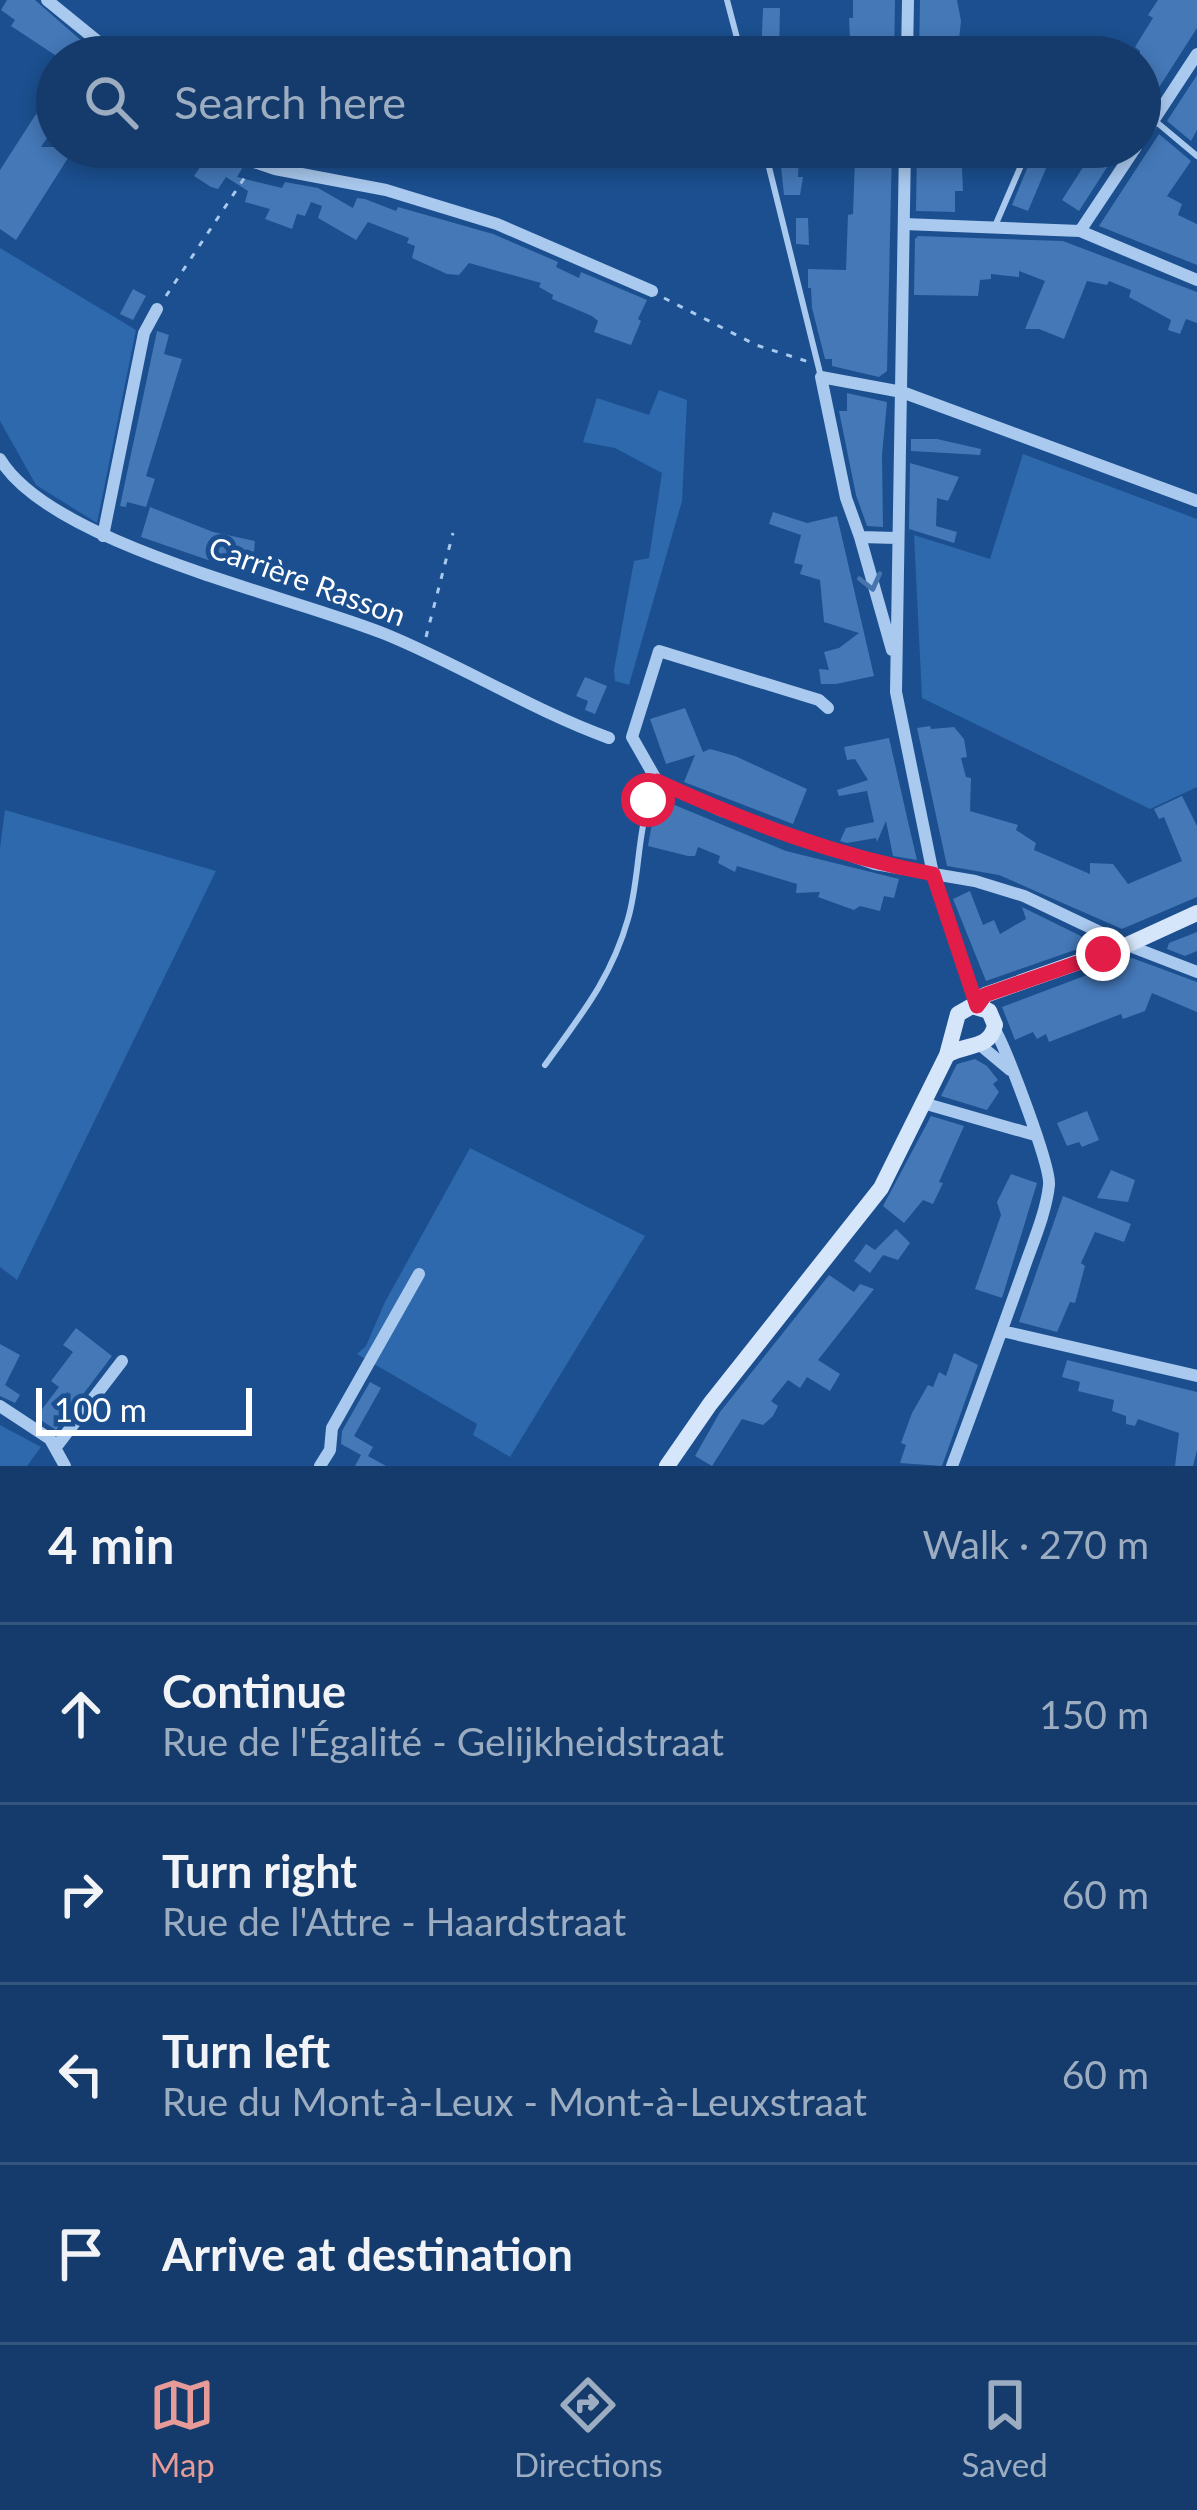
<!DOCTYPE html>
<meta charset="utf-8">
<style>
body{margin:0;font-family:Lato,sans-serif;background:#214673;color:#f1f3f6}
.scale{position:absolute;left:36px;bottom:30px;width:216px;box-sizing:border-box;padding-left:12px;border:6px solid #fff;border-top:0;font-size:33px;line-height:42px;white-space:nowrap;color:#fff;-webkit-text-stroke:9px #1b4f8f;paint-order:stroke}
.stop{position:absolute;width:36px;height:36px;margin:-27px;border:9px solid #e11d48;border-radius:50%;background:#fff}
.stop.end{background:#e11d48;border-color:#fff;box-shadow:0 3px 12px #0008}
.list{margin:0;padding:0;list-style:none}
h2{display:flex;justify-content:space-between;align-items:center;height:156px;margin:0;padding:0 48px;font-size:51px}
h2 small{font-size:39px;font-weight:400;color:#9dadc1}
.list li{display:grid;grid-template-columns:78px 1fr auto;gap:36px;align-items:center;box-sizing:border-box;height:180px;padding:0 48px;border-top:3px solid #33557e}
.list b{display:block;font-size:45px;white-space:nowrap}
.list p{margin:0;font-size:39px;white-space:nowrap;color:#9dadc1}
.list em{font-size:39px;font-style:normal;color:#9dadc1}
.icon{flex:none;width:66px;height:66px;fill:none;stroke:currentColor;stroke-width:2;stroke-linecap:round;stroke-linejoin:round}
.map{position:relative;flex:none;width:1197px;height:1466px;overflow:hidden}
.search{position:absolute;background:#143b6b;box-shadow:0 6px 18px #0003;left:36px;right:36px;top:36px;height:132px;display:flex;align-items:center;gap:30px;box-sizing:border-box;padding:0 42px;border-radius:66px;color:#9dadc1;font-size:45px}
.sheet{height:876px;background:#143b6b}
nav{display:flex;justify-content:space-around;align-items:center;box-sizing:border-box;height:168px;border-top:3px solid #33557e;background:#143b6b;font-size:33px;color:#9dadc1}
nav a{display:grid;justify-items:center;gap:6px}
nav .on{color:#e69b98}
.map>svg:first-child{display:block}
.green{fill:#2e69ad}
.building{fill:#4478b7}
.lines{fill:none;stroke-linecap:round;stroke-linejoin:round}
.path{stroke:#a9c9ee;stroke-width:3;stroke-dasharray:6 9;stroke-linecap:butt}
.service{stroke:#a9c9ee;stroke-width:6}
.minor{stroke:#a9c9ee;stroke-width:12}
.secondary{stroke:#d6e6fa;stroke-width:16}
.oneway{stroke:#4674ac}
.route{stroke:#e11d48;stroke-width:15}
.labels{text-anchor:middle;stroke-width:10;stroke-linejoin:round;paint-order:stroke}
.street-label{font-size:30px;fill:#fff;stroke:#1b4f8f}
</style>
<div class="map">
<svg width="1197" height="1466" viewBox="0 0 1197 1466">
<rect width="100%" height="100%" fill="#1b4f8f"/>
<path class="green" d="M0,248L136,330L97,523L36,485L0,421Z
M659,390L687,400L682,501L629,685L615,681L614,670L634,561L649,558L662,473L615,448L583,442L597,398L649,415Z
M1023,454L1197,519V787L1150,809L922,698L914,535L990,559Z
M5,810L216,871L17,1280L0,1267V848Z
M470,1148L645,1236L510,1457L473,1435L477,1424L357,1354L366,1346L385,1302Z
M0,1425L41,1447L27,1466H0Z"/>
<path class="building" d="M7,0H35L100,57H58L11,26L15,20L1,10Z
M853,0H895L894,57H851L849,18H853Z
M920,0H957L961,21L957,57H919Z
M1158,0H1197V28L1140,117V51L1135,47L1153,18L1148,15Z
M763,8H780L779,57H761Z
M1197,75V130L1191,141L1167,121Z
M36,114L54,128L41,147H75L16,240L0,229V170Z
M1159,134L1191,161L1167,196L1182,204L1178,215L1197,224V265L1099,226Z
M172,147H224L243,167L237,177L282,188L285,182L318,188L353,208L357,198L365,199L396,211L398,207L493,234L558,262L556,267L579,278L581,272L647,300L638,319L641,321L631,345L594,332L598,321L592,316L552,299L553,295L539,287L541,283L469,263L459,275L447,274L412,258L415,246L407,243L409,238L368,222L356,240L318,218L322,206L311,202L305,216L297,214L292,229L265,219L270,209L245,202L248,191L226,177L218,189L211,187L194,176L201,166Z
M777,147H795V157H799L798,177H803L800,195H784L781,166H777Z
M844,147H892L887,371L879,377L832,366V359H825L812,308L811,288H808V269L846,270L848,215L853,214L855,159H844Z
M917,147H961L963,191H955V212L916,211Z
M1036,147H1055L1028,211L1012,205Z
M1096,147H1120L1079,211L1062,200Z
M796,218H808L809,245L796,244Z
M918,236L1063,241L1197,292V323L1186,319L1180,334L1168,330L1171,320L1129,297L1131,290L1109,281L1107,285L1087,281L1064,339L1039,329H1025L1045,281L1019,271V277L991,274V279L980,280L978,296L914,295L915,239Z
M133,289L146,296L133,320L120,314Z
M157,331L169,335L164,354L182,359L146,476L155,479L146,507L127,502L126,507L120,506Z
M847,393L887,402L882,455L883,527L867,526L856,495L839,411H847Z
M911,439H937L981,449L980,455L911,451Z
M910,463L959,477L948,501L937,498L936,526L957,532L954,543L909,529Z
M150,507L213,532L255,541L252,575L141,537Z
M773,512L807,523L837,516L874,676L836,684H821L819,669L829,670L824,652L839,648L859,633L824,622L820,580L800,574L803,565L794,563L801,535L769,524Z
M585,677L607,686L595,714L585,710L588,701L576,696Z
M685,708L703,752L710,749L735,756L807,789L793,824L684,782L695,755L666,764L650,719Z
M930,726L931,729L954,727L964,739L967,757L961,758L966,777L971,778L970,811L1018,825L1016,830L1036,843L1034,850L1090,874V863L1113,864L1128,884L1182,861L1164,817L1159,819L1154,809L1182,796L1197,826V897L1122,929L999,875L947,866L917,728Z
M889,738L909,826L917,860L893,856L886,821L877,842L876,838L847,843L840,841L846,828L874,822L867,791L839,796L837,790L868,780L855,759L847,760L844,747Z
M665,801L786,851L899,879L894,898L884,896L880,911L860,906L854,910L818,897L820,892L796,893L797,884L737,866L735,872L718,863L720,856L698,847L695,856H688L648,846L655,806L661,809Z
M970,891L983,925L994,920L1000,934L1026,919L1022,907L1095,943L986,981L953,899Z
M1197,932V951L1185,956L1167,949L1169,943Z
M1132,958L1197,982V1012L1152,993L1145,1011L1123,1019L1121,1014L1049,1042L1046,1034L1037,1039L1033,1032L1015,1040L1002,1007Z
M975,1059L987,1066L998,1080L993,1084L999,1092L987,1110L941,1096L957,1064Z
M1087,1111L1099,1140L1082,1147L1079,1142L1067,1146L1057,1123Z
M931,1116L964,1126L939,1182L943,1183L933,1204L923,1200L904,1223L883,1206Z
M1111,1170L1135,1180L1128,1202L1097,1198Z
M1011,1174L1037,1183L1002,1298L975,1289L1001,1215L997,1202Z
M1063,1196L1131,1224L1124,1242L1095,1232L1081,1263L1085,1266L1075,1303L1070,1302L1057,1332L1019,1322Z
M896,1229L910,1243L898,1260L883,1255L870,1273L854,1261L866,1244L875,1250Z
M829,1275L854,1292L860,1284L874,1289L818,1360L840,1374L830,1391L807,1377L800,1388L788,1380L771,1401L778,1406L773,1416L763,1425L742,1419L712,1466L695,1456L720,1412Z
M76,1328L112,1356L56,1430L36,1417L59,1387L51,1381L73,1352L63,1345Z
M0,1344L20,1355L5,1385L20,1395L15,1403L0,1396Z
M954,1353L978,1365L942,1466L900,1463L906,1445L901,1443L912,1413L928,1385L933,1387L939,1372L946,1376Z
M1067,1360L1197,1392V1450L1193,1466H1175L1179,1433L1138,1419L1135,1426L1126,1424V1416L1112,1411L1114,1400L1078,1391L1080,1382L1062,1377Z
M370,1382L381,1388L354,1436L373,1447L368,1456L386,1466H355L361,1455L341,1444L342,1431Z"/>
<g class="lines">
<path class="path" d="M166,296L247,174
M664,298L756,345L809,362
M426,637L453,533"/>
<path class="service" d="M727,0L742,57
M1154,120L1197,156
M764,147L821,377
M995,226L1029,147
M545,1065C580,1016 611,979 628,919C641,874 636,823 657,781"/>
<path class="minor" d="M47,0L117,57
M907,57L908,0
M1140,141L1197,54
M234,147L254,162L275,169L386,190L497,224L652,291
M905,147L896,692L933,874L977,1006
M904,224L1080,231L1197,280
M1080,231L1136,147
M0,459C52,545 289,595 385,634C461,665 532,710 609,738
M103,536L144,333L157,309
M860,537L846,498L821,377L902,392L1197,501
M892,650L860,537L897,538
M828,708L819,700L659,651L632,737L657,781L720,810L875,864L975,881L1024,896L1127,945L1197,972
M980,1045L1010,1070
M923,1103L1035,1135
M1002,1331L1197,1376
M0,1406L50,1439L65,1466
M56,1447L122,1361
M320,1466L330,1450L332,1428L419,1274
M952,1466C976,1402 999,1338 1022,1274C1031,1247 1046,1214 1049,1185C1051,1166 1006,1049 995,1030"/>
<path class="secondary" d="M979,1006L985,995L1127,945L1197,913
M667,1466L710,1404L881,1188L947,1055L958,1014L972,1006L989,1011L995,1025C990,1050 966,1043 947,1055"/>
</g>
<defs><path id="oneway-chevron" d="M-2-3.5L2.5 0L-2 3.5" fill="none" stroke-width="1.6" stroke-linecap="round" stroke-linejoin="round" transform="scale(3)"/></defs>
<use class="oneway" href="#oneway-chevron" transform="translate(871 582) rotate(76)"/>
<g class="lines">
<path class="route" d="M648,800L657,781C746,822 836,856 933,874L977,1006L985,995L1103,954"/>
</g>
<g class="labels">
<g class="street-label">
<text transform="translate(307 582) rotate(20)" y="10">Carrière Rasson</text>
</g>
</g>
</svg>
<div class="scale">100 m</div>
<div class="stop" style="left:648px;top:800px"></div>
<div class="stop end" style="left:1103px;top:954px"></div>
<div class="search"><svg class="icon" aria-label="search" viewBox="0 0 24 24"><circle cx="10" cy="10" r="6"/><path d="M15 15l6 6"/></svg>Search here</div>
</div>
<section class="sheet">
<h2>4 min<small>Walk · 270 m</small></h2>
<ul class="list">
<li><svg class="icon" aria-label="ahead" viewBox="0 0 24 24"><path d="M12 20V5M6 11l6-6 6 6"/></svg><div><b>Continue</b><p>Rue de l'Égalité - Gelijkheidstraat</p></div><em>150 m</em></li>
<li><svg class="icon" aria-label="right" viewBox="0 0 24 24"><path d="M7 20v-9h11M14 6l5 5-5 5"/></svg><div><b>Turn right</b><p>Rue de l'Attre - Haardstraat</p></div><em>60 m</em></li>
<li><svg class="icon" aria-label="left" viewBox="0 0 24 24"><path d="M17 20v-9H6M10 6l-5 5 5 5"/></svg><div><b>Turn left</b><p>Rue du Mont-à-Leux - Mont-à-Leuxstraat</p></div><em>60 m</em></li>
<li><svg class="icon" aria-label="arrive" viewBox="0 0 24 24"><path d="M6 21V4h12l-3 4 3 4H6"/></svg><div><b>Arrive at destination</b></div></li>
</ul>
</section>
<nav>
<a class="on"><svg class="icon" aria-label="map" viewBox="0 0 24 24"><path d="M3 6l6-2 6 2 6-2v14l-6 2-6-2-6 2zM9 4v14M15 6v14"/></svg>Map</a>
<a><svg class="icon" aria-label="directions" viewBox="0 0 24 24"><path d="M12 3l9 9-9 9-9-9zM9 14v-3h6M13 9l2 2-2 2"/></svg>Directions</a>
<a><svg class="icon" aria-label="saved" viewBox="0 0 24 24"><path d="M7 4h10v16l-5-4-5 4z"/></svg>Saved</a>
</nav>
